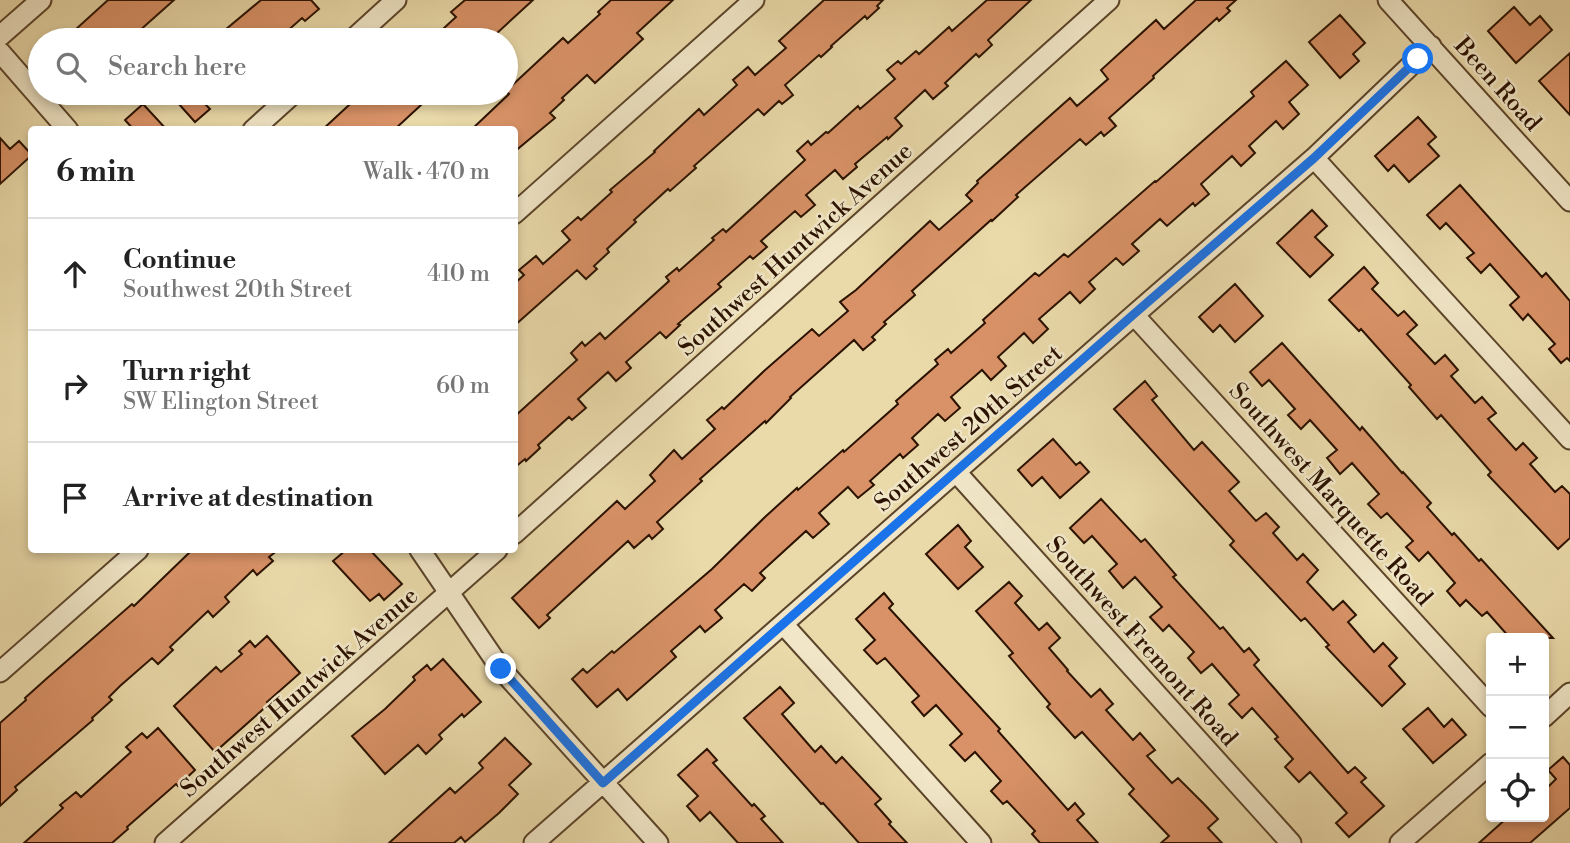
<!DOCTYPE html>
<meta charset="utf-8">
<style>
body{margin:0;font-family:"Libre Bodoni",serif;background:#f2f2f2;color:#222}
.controls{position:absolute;right:21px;bottom:21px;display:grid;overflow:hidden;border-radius:7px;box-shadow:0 4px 10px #0003}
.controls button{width:63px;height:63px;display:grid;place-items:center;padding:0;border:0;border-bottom:2px solid #e0e0e0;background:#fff;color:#222;font:35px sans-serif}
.stop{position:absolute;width:21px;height:21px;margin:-16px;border:5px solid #1a73e8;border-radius:50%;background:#fff}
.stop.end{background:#1a73e8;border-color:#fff;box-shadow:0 2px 7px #0008}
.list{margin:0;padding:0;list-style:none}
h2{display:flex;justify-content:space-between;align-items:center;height:91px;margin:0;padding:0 28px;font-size:30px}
h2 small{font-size:23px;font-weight:400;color:#767676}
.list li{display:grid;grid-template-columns:46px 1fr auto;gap:21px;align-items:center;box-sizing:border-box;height:112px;padding:0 28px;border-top:2px solid #e0e0e0}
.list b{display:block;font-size:26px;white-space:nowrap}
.list p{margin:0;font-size:23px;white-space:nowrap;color:#767676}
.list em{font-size:23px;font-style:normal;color:#767676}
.icon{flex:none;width:38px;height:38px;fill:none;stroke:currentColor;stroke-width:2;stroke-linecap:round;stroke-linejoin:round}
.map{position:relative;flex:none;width:1570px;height:843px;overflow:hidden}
.search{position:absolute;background:#fff;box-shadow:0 4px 10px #0003;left:28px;top:28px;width:490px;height:77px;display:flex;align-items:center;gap:18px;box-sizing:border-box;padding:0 24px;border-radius:38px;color:#767676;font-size:26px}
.panel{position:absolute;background:#fff;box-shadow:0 4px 10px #0003;left:28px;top:126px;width:490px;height:427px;border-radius:7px}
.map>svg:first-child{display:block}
.building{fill:#d99267;stroke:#2b1200;stroke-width:2}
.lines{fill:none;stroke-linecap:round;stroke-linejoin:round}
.minor-casing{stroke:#5b442a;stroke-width:23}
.minor{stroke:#f1e7c8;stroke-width:19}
.route{stroke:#1a73e8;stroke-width:9}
.labels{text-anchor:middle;stroke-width:5;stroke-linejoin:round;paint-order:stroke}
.street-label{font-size:24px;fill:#2b1200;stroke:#f1e7c8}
</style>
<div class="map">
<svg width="1570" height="843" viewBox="0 0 1570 843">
<rect width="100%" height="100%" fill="#eadaaa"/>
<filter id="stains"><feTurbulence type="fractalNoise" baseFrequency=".00286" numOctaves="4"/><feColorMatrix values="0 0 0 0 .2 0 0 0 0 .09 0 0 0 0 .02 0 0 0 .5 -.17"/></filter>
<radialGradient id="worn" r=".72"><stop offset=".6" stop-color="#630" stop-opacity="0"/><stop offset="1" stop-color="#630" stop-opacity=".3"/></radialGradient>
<path class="building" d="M108,0H174L129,40H64Z
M261,0H311L319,9L305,21L302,18L277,40H213Z
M465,0H533L496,34L501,40H431L456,17L451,12Z
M611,0H673L637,33L643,39L595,83L587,75L562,98L564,100L550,113L555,118L514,152V130H471L509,94L506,91L563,38L568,43L600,14L598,12Z
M824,0H883L877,6L879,8L867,19L865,16L831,46L832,47L821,57L819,55L785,85L793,95L782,104L779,101L764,115L758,109L694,166L696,168L670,191L668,189L634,220L636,222L607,249L609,252L594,266L597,269L586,279L577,270L514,326V284L524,275L519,270L536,256L543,264L570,240L562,231L578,217L581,220L612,192L610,190L655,152L654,151L699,109L704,115L737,85L733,80L748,67L755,75L786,48L779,41Z
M987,0H1031L988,40L992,45L979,57L976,54L945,83L948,86L933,99L925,90L895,118L902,126L888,139L887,137L855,164L857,167L843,179L835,170L806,195L815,205L801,217L795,211L761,241L767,247L753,259L750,256L718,284L721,287L678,324L680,325L666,338L660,332L626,362L631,368L616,381L608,372L578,399L586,408L572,420L569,417L538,445L540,448L526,461L525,459L514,468V417L577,360L571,353L582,342L585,346L600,333L605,339L669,281L666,277L677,268L679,271L714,240L712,238L723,229L726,232L805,160L797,151L808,141L811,145L826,132L828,133L858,106L860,109L895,79L887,70L898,61L901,64L916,51L919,54L949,27L952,31Z
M1196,0H1236L1227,8L1230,11L1219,21L1217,18L1153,76L1154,78L1109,118L1116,126L1104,136L1101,132L1086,145L1080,139L1016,195L1018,197L992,221L991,220L912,291L915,295L884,322L886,324L872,337L875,340L863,350L854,340L790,397L791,398L766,423L765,421L700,479L702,481L657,522L663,529L652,539L649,535L634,548L628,541L547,615L550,618L539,628L512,598L617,501L625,509L655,481L650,475L674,450L682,459L715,429L707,420L722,407L724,409L764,371L812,329L819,336L848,311L840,302L856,290L930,221L939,230L972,201L966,195L978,183L977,181L1070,98L1077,106L1108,79L1101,70L1156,20L1164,29Z
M1514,7L1530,25L1540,16L1552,30L1516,63L1488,31Z
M1340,15L1365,43L1353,54L1359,61L1340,78L1309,42Z
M1570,53V115L1539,81Z
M1286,61L1308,85L1289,102L1299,114L1283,129L1276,121L1249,146L1255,153L1241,166L1232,156L1201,184L1209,194L1195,206L1193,203L1167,226L1160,219L1132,244L1139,251L1123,265L1116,258L1089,282L1095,289L1080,303L1070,292L1039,319L1048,329L1033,343L1024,333L998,357L1006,366L991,380L982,370L951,397L960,408L945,421L938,414L912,438L918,445L903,458L900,454L870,481L874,485L858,498L848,487L819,513L829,524L813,538L806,531L760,573L765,578L752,591L744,584L715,610L722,618L705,632L700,626L671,651L676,657L627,700L618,689L597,707L572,679L583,669L587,673L612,651L614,653L712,569L765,517L797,488L798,490L843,450L844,452L898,404L896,401L938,364L935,360L948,349L951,353L985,323L983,320L1035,273L1039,276L1064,254L1068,257L1155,181L1156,182L1254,96L1251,92Z
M169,93H210L202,101L210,109L195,122Z
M362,93H434L394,130H322Z
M143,104L167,130H134L125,120Z
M1418,117L1436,137L1428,144L1439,156L1409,182L1394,165L1388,171L1375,156Z
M0,138L10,149L19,141L32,155L0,184Z
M1460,185L1542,277L1546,273L1570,301V361L1567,358L1561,363L1549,349L1555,344L1528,314L1523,320L1510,305L1519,297L1490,264L1481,273L1467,258L1474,253L1446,223L1440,229L1427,215Z
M1312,210L1327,226L1315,237L1333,255L1310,277L1277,243Z
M1364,267L1378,283L1372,289L1398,316L1404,311L1417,325L1407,334L1435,364L1445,355L1458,370L1451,376L1475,403L1482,397L1496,413L1488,419L1516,450L1523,443L1537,458L1530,464L1555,492L1562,486L1570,494V538L1558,549L1488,475L1491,472L1441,415L1437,419L1409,387L1411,385L1361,329L1359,331L1329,300Z
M1235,284L1263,316L1235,342L1220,325L1213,332L1199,317Z
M1282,343L1360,430L1362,427L1402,473L1403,472L1431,503L1427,507L1452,535L1454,533L1479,561L1481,559L1553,638H1510L1487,612L1482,616L1466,600L1460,606L1447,591L1455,583L1428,552L1419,561L1406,547L1413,541L1387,513L1381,518L1368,504L1379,494L1352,463L1340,474L1327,458L1337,450L1310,420L1301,429L1288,415L1295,409L1269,380L1262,386L1250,372Z
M1145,381L1157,396L1152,400L1194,450L1202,442L1239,482L1229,491L1256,521L1266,513L1279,527L1273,533L1297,560L1303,554L1318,570L1307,582L1333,610L1343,601L1356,615L1348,622L1374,652L1383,643L1397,658L1389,666L1405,684L1382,706L1326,647L1329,645L1305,618L1301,621L1230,545L1234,541L1114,409Z
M1053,439L1076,465L1080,462L1089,472L1060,498L1042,477L1032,486L1018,470Z
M1101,499L1141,542L1145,539L1176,575L1173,577L1220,629L1223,627L1244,652L1249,648L1259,660L1254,665L1348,773L1355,767L1366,778L1361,782L1384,806L1349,837L1336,823L1347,813L1310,772L1299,782L1285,767L1293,759L1275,739L1278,737L1252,708L1242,718L1229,704L1239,695L1212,664L1201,673L1188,658L1194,652L1169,625L1163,631L1150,617L1162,607L1135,577L1123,588L1109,571L1117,564L1092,536L1084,543L1070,528Z
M958,525L971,541L965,547L983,567L958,589L926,554Z
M192,550H278L269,557L273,561L257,575L253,570L225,597L229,602L213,617L208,611L170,647L173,650L158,664L152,658L120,686L109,697L112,700L92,718L93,720L15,787L17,790L0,806V723L26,700L25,698L45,680L132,604L134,606Z
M346,550H370L402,584L384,600L379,594L370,601L333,561Z
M1009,582L1022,596L1015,603L1039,630L1047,623L1060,638L1049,648L1068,670L1067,671L1091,697L1100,689L1113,704L1106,710L1133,740L1140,733L1155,750L1147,756L1172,783L1178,778L1204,804L1218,819L1208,828L1222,843H1161L1169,836L1129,794L1134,789L1082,732L1075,738L1047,707L1050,704L1009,656L1013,653L976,611Z
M884,593L893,604L889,608L1000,729L998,731L1068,810L1075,803L1084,814L1077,820L1098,843H1040L1032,834L1035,831L1007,801L1003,804L991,791L1001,781L975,752L965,761L950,745L962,734L936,705L924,716L912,702L919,696L885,658L877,664L864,650L875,640L856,619Z
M267,636L300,673L267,702L269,704L215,752L174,706L216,667L221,672L242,654L239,651L250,641L255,647Z
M443,659L481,702L464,717L462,714L439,735L442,739L426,754L418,745L385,774L352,736L385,709L415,680L413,677L427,665L431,670Z
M780,687L794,703L782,714L815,752L821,746L836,763L842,757L881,799L875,804L891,822L889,824L907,843H859L823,803L821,804L744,718Z
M1428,708L1444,727L1452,719L1466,735L1433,763L1403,729Z
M158,728L195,770L178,786L176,784L127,827L128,829L112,843H24L63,808L60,805L76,792L81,797L131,752L126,747L142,733L147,738Z
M505,738L531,764L509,785L518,794L499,813L465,842L461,837L454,843H389L450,788L455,793L483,768L479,763Z
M707,749L717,760L713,763L752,806L754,804L765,816L761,819L783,843H738L710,812L700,821L687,806L698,796L678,775Z
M1563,757L1570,765V808L1530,843H1479L1508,817H1544V791L1556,779L1548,770Z"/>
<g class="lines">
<defs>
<path id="minor" d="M1388,0L1570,201
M0,36L41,0
M352,40L396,0
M0,52L68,130
M253,130L294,93
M1314,158L1570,439
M514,214L754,0
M1134,315L1491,707
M956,472L1291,843
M514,534L1109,0
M420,550L501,669L658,843
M783,624L981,843
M0,672L138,550
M1544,717L1570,693
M165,843L497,550
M534,843L1134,315L1314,158L1431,46
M1400,843L1491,763"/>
</defs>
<use href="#minor" class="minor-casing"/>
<use href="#minor" class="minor"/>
</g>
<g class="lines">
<path class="route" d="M501,669L603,783L1134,314L1314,158L1418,59"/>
</g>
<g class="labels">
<g class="street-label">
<text transform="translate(1498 84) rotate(48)" y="8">Been Road</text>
<text transform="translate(795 249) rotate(-42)" y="8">Southwest Huntwick Avenue</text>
<text transform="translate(968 428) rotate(-41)" y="8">Southwest 20th Street</text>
<text transform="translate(1331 494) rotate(48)" y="8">Southwest Marquette Road</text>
<text transform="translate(1142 641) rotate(48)" y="8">Southwest Fremont Road</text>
<text transform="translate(299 692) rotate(-41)" y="8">Southwest Huntwick Avenue</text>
</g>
</g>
<rect width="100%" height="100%" filter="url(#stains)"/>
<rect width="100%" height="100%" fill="url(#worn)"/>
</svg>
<div class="controls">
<button>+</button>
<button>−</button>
<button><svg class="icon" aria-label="locate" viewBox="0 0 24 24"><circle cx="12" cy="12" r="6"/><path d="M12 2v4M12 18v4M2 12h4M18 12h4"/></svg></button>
</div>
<div class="stop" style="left:1418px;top:59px"></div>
<div class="stop end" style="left:501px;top:669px"></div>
<div class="search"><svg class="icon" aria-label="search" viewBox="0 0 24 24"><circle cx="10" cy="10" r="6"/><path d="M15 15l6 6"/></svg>Search here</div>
<section class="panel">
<h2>6 min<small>Walk · 470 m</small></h2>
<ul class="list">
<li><svg class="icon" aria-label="ahead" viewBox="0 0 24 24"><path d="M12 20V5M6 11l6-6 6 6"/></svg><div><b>Continue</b><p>Southwest 20th Street</p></div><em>410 m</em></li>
<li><svg class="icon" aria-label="right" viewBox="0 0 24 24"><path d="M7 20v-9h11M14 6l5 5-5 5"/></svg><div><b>Turn right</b><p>SW Elington Street</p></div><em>60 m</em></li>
<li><svg class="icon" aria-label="arrive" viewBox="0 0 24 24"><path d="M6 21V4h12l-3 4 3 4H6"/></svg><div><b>Arrive at destination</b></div></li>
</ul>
</section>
</div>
